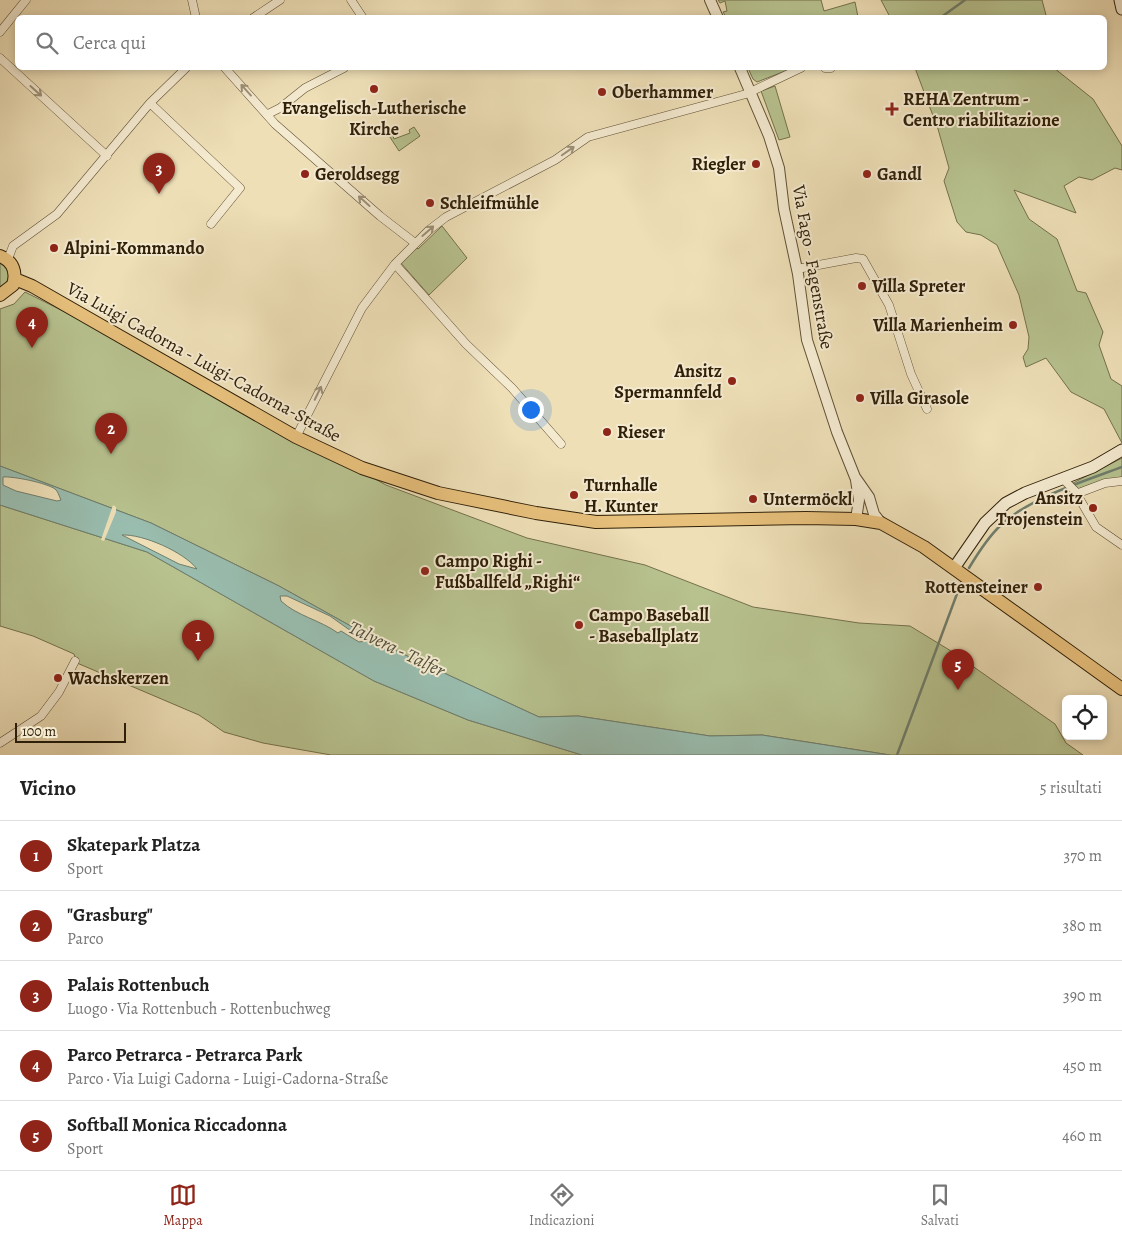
<!DOCTYPE html>
<html lang="it">
<meta charset="utf-8">
<style>
body{margin:0;font-family:Alegreya,serif;background:#f2f2f2;color:#222}
.controls{position:absolute;right:15px;bottom:15px;display:grid;overflow:hidden;border-radius:8px;box-shadow:0 2px 8px #0003}
.controls button{width:45px;height:45px;display:grid;place-items:center;padding:0;border:0;border-bottom:1px solid #e0e0e0;background:#fff;color:#222;font:25px sans-serif}
.scale{position:absolute;left:15px;bottom:12px;width:111px;box-sizing:border-box;padding-left:5px;border:2px solid #302009;border-top:0;font-size:14px;line-height:18px;white-space:nowrap;color:#302009;-webkit-text-stroke:4px #f4ead0;paint-order:stroke}
.you{position:absolute;left:530px;top:409px;width:18px;height:18px;margin:-12px;border:4px solid #fff;border-radius:50%;background:#1a73e8;box-shadow:0 0 0 8px #1a73e833}
.badge{display:grid;place-items:center;width:32px;height:32px;border-radius:50%;background:#8f2418;color:#fff;font-size:16px;font-weight:700}
.pin{position:absolute;translate:-50% -41px;filter:drop-shadow(0 1px 2px #0008)}
.pin::after{content:'';position:absolute;top:26px;width:18px;height:15px;background:inherit;clip-path:polygon(0 0,100% 0,50% 100%)}
.list{margin:0;padding:0;list-style:none}
h2{display:flex;justify-content:space-between;align-items:center;height:65px;margin:0;padding:0 20px;font-size:21px}
h2 small{font-size:16px;font-weight:400;color:#767676}
.list li{display:grid;grid-template-columns:32px 1fr auto;gap:15px;align-items:center;box-sizing:border-box;height:70px;padding:0 20px;border-top:1px solid #e0e0e0}
.list b{display:block;font-size:19px;white-space:nowrap}
.list p{margin:0;font-size:16px;white-space:nowrap;color:#767676}
.list em{font-size:16px;font-style:normal;color:#767676}
.icon{flex:none;width:28px;height:28px;fill:none;stroke:currentColor;stroke-width:2;stroke-linecap:round;stroke-linejoin:round}
.map{position:relative;flex:none;width:1122px;height:755px;overflow:hidden}
.search{position:absolute;background:#fff;box-shadow:0 2px 8px #0003;left:15px;right:15px;top:15px;height:55px;display:flex;align-items:center;gap:12px;box-sizing:border-box;padding:0 18px;border-radius:8px;color:#767676;font-size:19px}
.sheet{height:415px;background:#fff}
nav{display:flex;justify-content:space-around;align-items:center;box-sizing:border-box;height:70px;border-top:1px solid #e0e0e0;background:#fff;font-size:14px;color:#767676}
nav a{display:grid;justify-items:center;gap:2px}
nav .on{color:#8f2418}
.map>svg:first-child{display:block}
.green{fill:#b7c28f;stroke:#74714c}
.water{fill:#99bdaf;stroke:#6f7e6d;fill-rule:evenodd}
.pier{fill:#eedfb7}
.lines{fill:none;stroke-linecap:round;stroke-linejoin:round}
.stream{stroke:#6f7e6d;stroke-width:2.5}
.minor-casing{stroke:#605034;stroke-width:9}
.tertiary-casing{stroke:#605034;stroke-width:12}
.secondary-casing{stroke:#302009;stroke-width:13}
.primary-casing{stroke:#302009;stroke-width:14}
.minor{stroke:#f4ead0;stroke-width:8}
.tertiary{stroke:#f4ead0;stroke-width:10}
.secondary{stroke:#f4ead0;stroke-width:11}
.primary{stroke:#e7c07c;stroke-width:12}
.oneway{stroke:#9c8f76}
.poi-dot{fill:#8f2418;stroke:#f4ead0;stroke-width:2}
.labels{text-anchor:middle;stroke-width:4;stroke-linejoin:round;paint-order:stroke}
.poi-label{font-size:18px;font-weight:bold;fill:#302009;stroke:#f4ead0;text-anchor:start}
.street-label{font-size:18px;fill:#302009;stroke:#f4ead0}
.water-label{font-size:19px;font-style:italic;fill:#504f3b;stroke:#f4ead0}
</style>
<div class="map">
<svg width="1122" height="755" viewBox="0 0 1122 755">
<rect width="100%" height="100%" fill="#eedfb7"/>
<filter id="stains"><feTurbulence type="fractalNoise" baseFrequency=".004" numOctaves="4"/><feColorMatrix values="0 0 0 0 .2 0 0 0 0 .09 0 0 0 0 .02 0 0 0 .5 -.17"/></filter>
<radialGradient id="worn" r=".72"><stop offset=".6" stop-color="#630" stop-opacity="0"/><stop offset="1" stop-color="#630" stop-opacity=".3"/></radialGradient>
<path class="green" d="M718,0H821L824,11L855,2L858,17H726L723,12L727,11L725,1L720,3Z
M881,0H1042L1046,15L1040,18L890,17Z
M748,68H793L757,82L753,79Z
M915,68H1054L1093,99L1122,146V170L1115,168L1092,180L1079,177L1064,186L1076,213L1014,190L1029,219L1057,239L1077,291L1086,293L1103,332L1099,345L1111,379L1122,386V443L1104,409L1071,392L1046,358L1026,367L1023,357L1028,349L1029,337L1019,295L997,245L981,235L966,232L957,222L944,181L949,168L938,129Z
M775,86L790,137L779,140L761,91Z
M390,127L394,139L410,133L409,130L414,127L420,136L399,151L384,128Z
M442,226L467,258L429,295L400,262L417,248L418,249Z
M0,261C12,269 11,281 0,289Z
M25,292L125,342L386,485L527,538L645,565L753,607L859,623L910,626L951,651L1055,724L1066,743L1083,755H890L762,735L710,736L578,716L539,717L390,648L279,586L151,523L0,466V309L14,304Z
M1122,458V483L1101,481L1078,489L1073,483Z
M0,505L147,552L374,681L468,720L582,755H331L263,743L224,732L199,715L77,663L74,654L33,636L0,626Z"/>
<path class="water" d="M0,466L151,523L279,586L390,648L539,717L578,716L710,736L762,735L890,755H582L468,720L374,681L147,552L0,505ZM3,477C13,476 47,483 55,489C58,491 59,496 61,500L57,501L16,491L3,485ZM122,535C143,534 184,552 197,569L179,564ZM280,596H287L330,616L365,641L359,642L341,631L338,633C320,620 297,616 281,601Z"/>
<path class="pier" d="M113,505L116,507V512L104,541L101,540Z"/>
<g class="lines">
<path class="stream" d="M940,18L965,0
M969,568C978,553 988,537 1001,525C1029,498 1085,481 1122,467
M897,755L961,583"/>
<defs>
<path id="minor" d="M192,0L196,18
M351,0L363,18
M253,18L280,0
M0,32L26,0
M0,58L107,156
M225,68L275,124L380,216L415,243
M825,68H831
M150,103L240,188L211,224
M268,114L280,108L305,88L344,68
M8,259L13,246L57,214L150,103L186,68
M395,264L466,344L512,388L561,444
M797,269L856,258L863,259L889,305L911,374L927,409
M296,437L362,308L395,264L429,230L446,217L555,160L588,137L746,94L801,68
M1063,479L1075,491L1096,527L1122,545
M1076,494L1105,483L1122,481
M0,743L41,716L59,692L75,661"/>
<path id="tertiary" d="M710,0L718,18
M740,68L769,136L779,168L784,209L798,274L807,340L837,432L855,477L869,497L874,514L881,523
M856,480L859,500L856,519"/>
<path id="secondary" d="M1120,0L1122,9
M954,568L985,523L1006,503L1025,493L1093,467L1122,450"/>
<path id="primary" d="M0,256C13,261 17,272 13,285L0,295
M15,279L32,286L296,437L362,468L438,493L536,513L596,522L806,518L856,519L881,523L924,547L1122,689"/>
</defs>
<use href="#minor" class="minor-casing"/>
<use href="#tertiary" class="tertiary-casing"/>
<use href="#secondary" class="secondary-casing"/>
<use href="#primary" class="primary-casing"/>
<use href="#minor" class="minor"/>
<use href="#tertiary" class="tertiary"/>
<use href="#secondary" class="secondary"/>
<use href="#primary" class="primary"/>
</g>
<defs><path id="oneway-shaft" d="M-6 0H5M1.5-3L5.5 0L1.5 3" fill="none" stroke-width="1.6" stroke-linecap="round" stroke-linejoin="round" transform="scale(1.25)"/></defs>
<g class="oneway">
<use href="#oneway-shaft" transform="translate(246 90) rotate(-132)"/>
<use href="#oneway-shaft" transform="translate(36 91) rotate(42)"/>
<use href="#oneway-shaft" transform="translate(568 151) rotate(-35)"/>
<use href="#oneway-shaft" transform="translate(364 201) rotate(-138)"/>
<use href="#oneway-shaft" transform="translate(428 231) rotate(-41)"/>
<use href="#oneway-shaft" transform="translate(318 393) rotate(-64)"/>
</g>
<g class="poi-dot">
<circle cx="374" cy="89" r="5"/>
<circle cx="602" cy="92" r="5"/>
<path d="M889.5 101.5h5v5h5v5h-5v5h-5v-5h-5v-5h5z"/>
<circle cx="756" cy="164" r="5"/>
<circle cx="305" cy="174" r="5"/>
<circle cx="867" cy="174" r="5"/>
<circle cx="430" cy="203" r="5"/>
<circle cx="54" cy="248" r="5"/>
<circle cx="862" cy="286" r="5"/>
<circle cx="1013" cy="325" r="5"/>
<circle cx="732" cy="381" r="5"/>
<circle cx="860" cy="398" r="5"/>
<circle cx="607" cy="432" r="5"/>
<circle cx="574" cy="495" r="5"/>
<circle cx="753" cy="499" r="5"/>
<circle cx="1093" cy="508" r="5"/>
<circle cx="425" cy="571" r="5"/>
<circle cx="1038" cy="587" r="5"/>
<circle cx="579" cy="625" r="5"/>
<circle cx="58" cy="678" r="5"/>
</g>
<g class="labels">
<g class="poi-label">
<text x="612" y="98">Oberhammer</text>
<text x="903" y="105">REHA Zentrum -<tspan x="903" dy="21">Centro riabilitazione</tspan></text>
<text x="374" y="114" text-anchor="middle">Evangelisch-Lutherische<tspan x="374" dy="21">Kirche</tspan></text>
<text x="746" y="170" text-anchor="end">Riegler</text>
<text x="315" y="180">Geroldsegg</text>
<text x="877" y="180">Gandl</text>
<text x="440" y="209">Schleifmühle</text>
<text x="64" y="254">Alpini-Kommando</text>
<text x="872" y="292">Villa Spreter</text>
<text x="1003" y="331" text-anchor="end">Villa Marienheim</text>
<text x="722" y="377" text-anchor="end">Ansitz<tspan x="722" dy="21">Spermannfeld</tspan></text>
<text x="870" y="404">Villa Girasole</text>
<text x="617" y="438">Rieser</text>
<text x="584" y="491">Turnhalle<tspan x="584" dy="21">H. Kunter</tspan></text>
<text x="1083" y="504" text-anchor="end">Ansitz<tspan x="1083" dy="21">Trojenstein</tspan></text>
<text x="763" y="505">Untermöckl</text>
<text x="435" y="567">Campo Righi -<tspan x="435" dy="21">Fußballfeld „Righi“</tspan></text>
<text x="1028" y="593" text-anchor="end">Rottensteiner</text>
<text x="589" y="621">Campo Baseball<tspan x="589" dy="21">- Baseballplatz</tspan></text>
<text x="68" y="684">Wachskerzen</text>
</g>
<g class="street-label">
<text transform="translate(813 267) rotate(80)" y="6">Via Fago - Fagenstraße</text>
<text transform="translate(204 362) rotate(29)" y="6">Via Luigi Cadorna - Luigi-Cadorna-Straße</text>
</g>
<g class="water-label">
<text transform="translate(397 648) rotate(26)" y="7">Talvera - Talfer</text>
</g>
</g>
<rect width="100%" height="100%" filter="url(#stains)"/>
<rect width="100%" height="100%" fill="url(#worn)"/>
</svg>
<div class="controls">
<button><svg class="icon" aria-label="locate" viewBox="0 0 24 24"><circle cx="12" cy="12" r="6"/><path d="M12 2v4M12 18v4M2 12h4M18 12h4"/></svg></button>
</div>
<div class="scale">100 m</div>
<div class="you"></div>
<div class="pin badge" style="left:198px;top:661px">1</div>
<div class="pin badge" style="left:111px;top:454px">2</div>
<div class="pin badge" style="left:159px;top:194px">3</div>
<div class="pin badge" style="left:32px;top:348px">4</div>
<div class="pin badge" style="left:958px;top:690px">5</div>
<div class="search"><svg class="icon" aria-label="search" viewBox="0 0 24 24"><circle cx="10" cy="10" r="6"/><path d="M15 15l6 6"/></svg>Cerca qui</div>
</div>
<section class="sheet">
<h2>Vicino<small>5 risultati</small></h2>
<ul class="list">
<li><span class="badge">1</span><div><b>Skatepark Platza</b><p>Sport</p></div><em>370 m</em></li>
<li><span class="badge">2</span><div><b>&quot;Grasburg&quot;</b><p>Parco</p></div><em>380 m</em></li>
<li><span class="badge">3</span><div><b>Palais Rottenbuch</b><p>Luogo · Via Rottenbuch - Rottenbuchweg</p></div><em>390 m</em></li>
<li><span class="badge">4</span><div><b>Parco Petrarca - Petrarca Park</b><p>Parco · Via Luigi Cadorna - Luigi-Cadorna-Straße</p></div><em>450 m</em></li>
<li><span class="badge">5</span><div><b>Softball Monica Riccadonna</b><p>Sport</p></div><em>460 m</em></li>
</ul>
</section>
<nav>
<a class="on"><svg class="icon" aria-label="map" viewBox="0 0 24 24"><path d="M3 6l6-2 6 2 6-2v14l-6 2-6-2-6 2zM9 4v14M15 6v14"/></svg>Mappa</a>
<a><svg class="icon" aria-label="directions" viewBox="0 0 24 24"><path d="M12 3l9 9-9 9-9-9zM9 14v-3h6M13 9l2 2-2 2"/></svg>Indicazioni</a>
<a><svg class="icon" aria-label="saved" viewBox="0 0 24 24"><path d="M7 4h10v16l-5-4-5 4z"/></svg>Salvati</a>
</nav>
